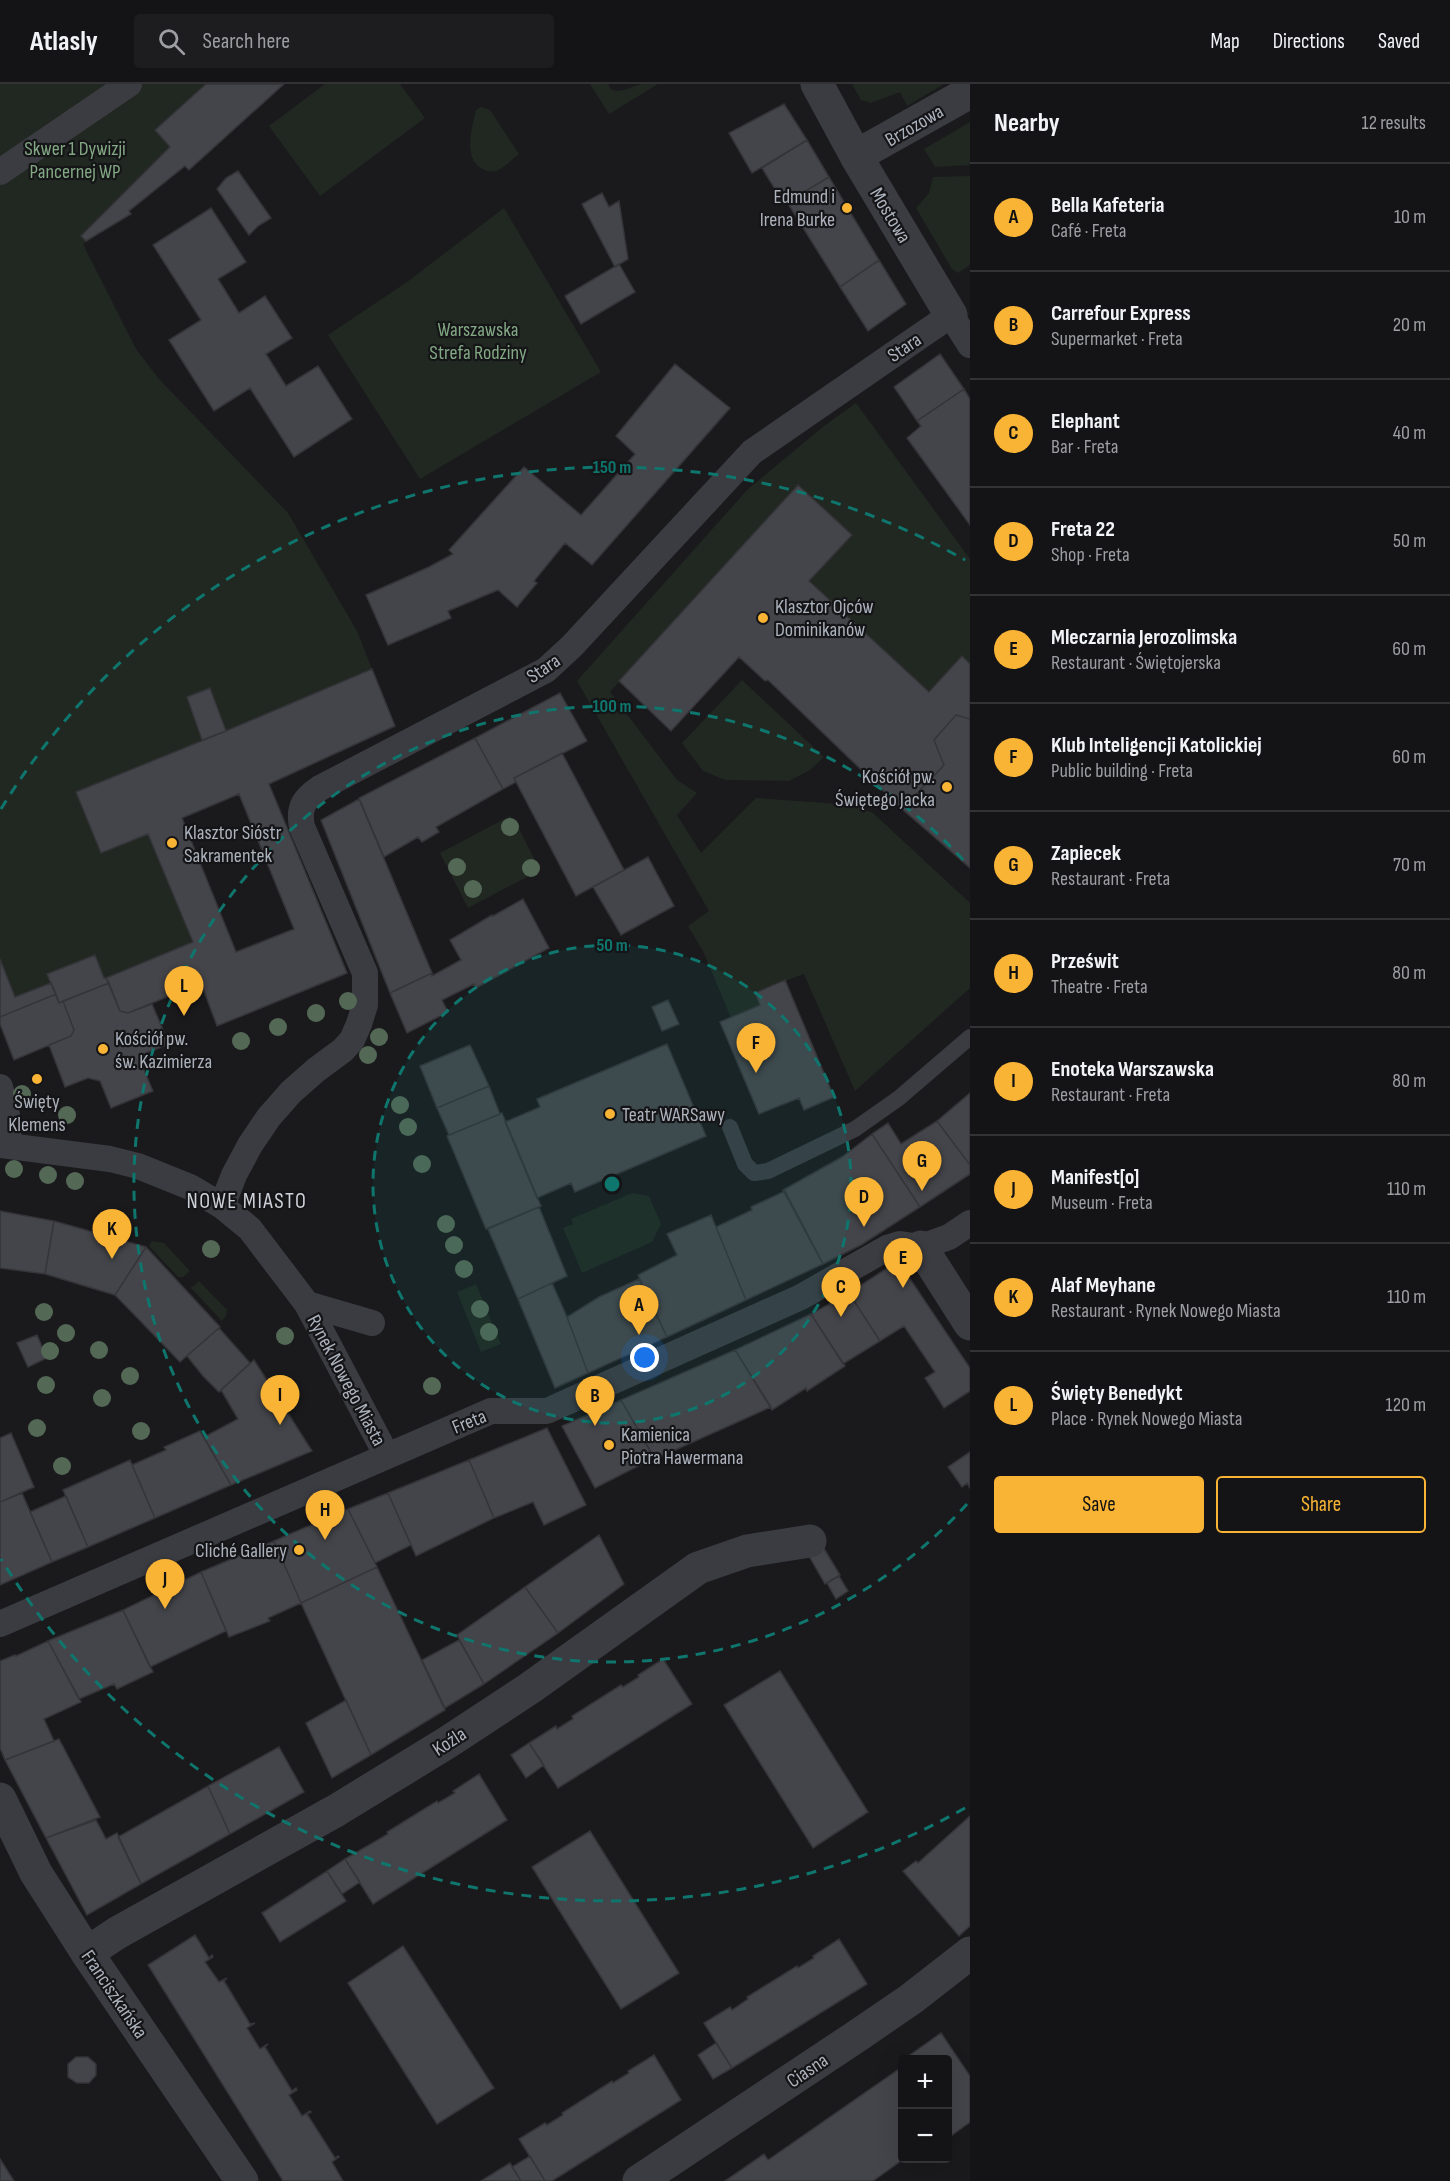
<!DOCTYPE html>
<meta charset="utf-8">
<style>
body{margin:0;font-family:"Sofia Sans Condensed",sans-serif;background:#1d1d1f;color:#f1f3f6}
.controls{position:absolute;right:18px;bottom:18px;display:grid;overflow:hidden;border-radius:6px;box-shadow:0 6px 24px #0002}
.controls button{width:54px;height:54px;display:grid;place-items:center;padding:0;border:0;border-bottom:2px solid #333335;background:#141416;color:#f1f3f6;font:30px sans-serif}
.you{position:absolute;left:645px;top:1274px;width:21px;height:21px;margin:-15px;border:4px solid #fff;border-radius:50%;background:#1a73e8;box-shadow:0 0 0 9px #1a73e833}
.badge{display:grid;place-items:center;width:39px;height:39px;border-radius:50%;background:#f9b436;color:#111;font-size:20px;font-weight:700}
.pin{position:absolute;translate:-50% -50px;filter:drop-shadow(0 2px 3px #0008)}
.pin::after{content:'';position:absolute;top:32px;width:21px;height:18px;background:inherit;clip-path:polygon(0 0,100% 0,50% 100%)}
.list{margin:0;padding:0;list-style:none}
h2{display:flex;justify-content:space-between;align-items:center;height:78px;margin:0;padding:0 24px;font-size:26px}
h2 small{font-size:20px;font-weight:400;color:#9d9ea1}
.list li{display:grid;grid-template-columns:39px 1fr auto;gap:18px;align-items:center;box-sizing:border-box;height:108px;padding:0 24px;border-top:2px solid #333335}
.list b{display:block;font-size:22px;white-space:nowrap}
.list p{margin:0;font-size:20px;white-space:nowrap;color:#9d9ea1}
.list em{font-size:20px;font-style:normal;color:#9d9ea1}
.actions{display:flex;gap:12px;padding:18px 24px}
.actions a{flex:1;padding:14px 0;border:2px solid #f9b436;border-radius:6px;text-align:center;font-size:21px;color:#f9b436}
.actions .main{background:#f9b436;color:#111}
.icon{flex:none;width:33px;height:33px;fill:none;stroke:currentColor;stroke-width:2;stroke-linecap:round;stroke-linejoin:round}
.map{position:relative;flex:none;width:970px;height:2097px;overflow:hidden}
header{display:flex;align-items:center;gap:36px;box-sizing:border-box;height:84px;padding:0 30px;background:#141416;border-bottom:2px solid #333335}
header strong{font-size:28px}
nav{display:flex;gap:33px;margin-inline-start:auto;font-size:21px}
.search{width:420px;height:54px;background:#1d1d1f;display:flex;align-items:center;gap:15px;box-sizing:border-box;padding:0 21px;border-radius:6px;color:#9d9ea1;font-size:22px}
main{display:flex}
aside{flex:1;background:#141416}
.map>svg:first-child{display:block}
.green{fill:#202821}
.building{fill:#44454a;stroke:#343439;stroke-width:1.5;fill-rule:evenodd}
.lines{fill:none;stroke-linecap:round;stroke-linejoin:round}
.service{stroke:#3b3c42;stroke-width:16}
.pedestrian{stroke:#3b3c42;stroke-width:26}
.minor{stroke:#3b3c42;stroke-width:33}
.tree{fill:#546856}
.ring{fill:none;stroke:#0f766e;stroke-width:3;stroke-dasharray:10 8}
.poi-dot{fill:#f9b436;stroke:#151518;stroke-width:2}
.labels{text-anchor:middle;stroke-width:4.5;stroke-linejoin:round;paint-order:stroke}
.street-label{font-size:20px;fill:#acb2bc;stroke:#151518}
.park-label{font-size:20px;fill:#83a884;stroke:#151518}
.poi-label{font-size:20px;fill:#acb2bc;stroke:#151518;text-anchor:start}
.quarter-label{font-size:22px;letter-spacing:1.5px;fill:#cdd1d8;stroke:#151518}
.centre{fill:#0f766e;stroke:#151518;stroke-width:3}
.ring-label{font-size:18px;text-anchor:middle;font-weight:bold;fill:#0f766e;stroke:#151518;stroke-width:4.5;stroke-linejoin:round;paint-order:stroke}
</style>
<header>
<strong>Atlasly</strong>
<div class="search"><svg class="icon" aria-label="search" viewBox="0 0 24 24"><circle cx="10" cy="10" r="6"/><path d="M15 15l6 6"/></svg>Search here</div>
<nav><a>Map</a><a>Directions</a><a>Saved</a></nav>
</header>
<main>
<div class="map">
<svg width="970" height="2097" viewBox="0 0 970 2097">
<rect width="100%" height="100%" fill="#1a1a1d"/>
<path class="green" d="M0,0H284L189,86L185,82L129,127L131,130L83,160L136,265L159,295L288,429L357,547L372,585L226,647L76,708L101,769L148,750L193,858L104,894L94,871L48,890L51,899L15,913L0,875Z
M325,0H400L425,34L320,112L269,42Z
M590,0H608L612,6C624,9 631,2 642,0C647,0 653,0 658,0L609,30Z
M852,0H944L907,22L900,8L871,19L861,16Z
M481,23L490,26L519,70C512,75 503,85 496,87C491,88 485,87 481,84C463,74 472,43 476,26Z
M970,38V81L935,83L924,65Z
M970,92V181L958,189L952,185L916,124L929,109L933,93Z
M504,124L601,288L420,395L328,251L407,198Z
M856,319L970,475V580L962,572L929,608L809,497L852,451L798,401L610,608L677,696L697,709L677,731L701,769L756,714L853,721L873,729L970,819V904L855,1007L804,890L755,908L760,921L731,934L703,867L688,842L709,827L577,597L748,405L824,342Z
M742,596L824,673L810,686L789,697L725,696L703,687L682,659Z
M510,732L515,737L540,786L468,824L440,769Z
M632,1109L649,1112L661,1140L652,1158L582,1189L563,1144L573,1140L571,1135Z
M152,1157L164,1159L190,1187L183,1193H178L149,1162Z
M199,1197L227,1226L226,1232L222,1237L191,1204Z
M476,1200L501,1260L481,1268L457,1208Z"/>
<path class="building" d="M206,0H284L189,86L185,82L129,127L131,130L86,157L81,152L170,63L155,46Z
M784,20L807,56L752,89L729,49Z
M807,56L829,93L784,120L762,84Z
M238,87L271,134L258,142L249,151L217,105L226,94Z
M829,93L879,176L840,203L787,118Z
M602,109L609,123L619,117L628,175L615,183L582,120Z
M211,124L246,178L218,195L239,229L265,212L292,254L266,270L286,302L318,282L352,335L294,373L250,304L214,327L169,256L201,236L153,161Z
M879,176L906,220L868,247L840,203Z
M619,180L635,208L581,240L565,212Z
M940,270L964,305L917,337L894,303Z
M675,280L730,324L592,481L565,459L534,497L537,499L517,523L498,506L448,527L451,534L388,561L366,511L429,483L453,470L449,466L524,383L581,431L635,370L616,352Z
M964,305L970,315V441L907,354L921,342L917,337Z
M798,401L852,451L809,497L929,608L962,572L970,580V635L956,631L934,656L944,681L902,725L768,596L765,597L739,573L671,647L619,597Z
M372,585L395,642L269,700L347,889L217,942L201,899L128,929L120,927L106,894L193,858L148,750L101,769L76,708L226,647ZM239,710L294,845L236,868L182,734Z
M210,604L226,647L202,656L187,613Z
M560,609L587,657L514,694L516,698L503,705L475,654Z
M956,631L970,635V784L902,725L944,681L934,656Z
M475,654L503,705L436,743L439,748L422,758L418,753L384,773L359,714Z
M562,669L624,786L576,812L514,694Z
M359,715L432,889L390,909L321,736Z
M648,773L674,822L621,851L593,803Z
M523,815L549,864L476,904L474,900L442,916L448,928L407,949L390,909L432,889V892L461,876L450,856L492,831L493,832Z
M95,871L104,894H106L109,899L59,919L47,890Z
M0,875L15,913L51,899L56,910L0,933Z
M785,896L834,1013L804,1026L799,1014L759,1030L720,938L760,921L755,909Z
M109,899L120,927L128,929L152,920L169,960L146,969L141,979L153,1007L111,1024L100,997L88,994L65,1003L49,961L71,952L74,946L63,917Z
M56,910L59,919L63,917L74,946L71,952L14,976L0,940V933Z
M668,916L679,940L662,947L652,923Z
M667,960L706,1052L575,1108L571,1099L537,1114L505,1038L540,1023L537,1015Z
M470,961L489,1002L437,1024L420,982Z
M489,1002L500,1030L449,1051L437,1024Z
M970,1009V1081L937,1037Z
M502,1029L541,1122L486,1145L447,1052Z
M937,1037L970,1081V1090L920,1123L872,1050L888,1039L901,1060Z
M872,1050L920,1123L861,1161L823,1180L783,1106L842,1073Z
M785,1107L823,1180L746,1216L716,1143L752,1126L751,1123Z
M539,1123L567,1192L518,1215L488,1145Z
M0,1127L54,1137L45,1190L0,1184Z
M711,1131L746,1216L667,1253L638,1191L677,1171L667,1150Z
M54,1137L146,1163L115,1211L45,1190Z
M146,1163L220,1243L180,1278L115,1211Z
M898,1177L970,1284V1307L944,1324L925,1294L935,1288L904,1242L880,1257L849,1209Z
M639,1195L667,1253L588,1289L567,1233L599,1213Z
M552,1199L567,1233L588,1289L555,1304L518,1215Z
M849,1209L880,1257L843,1280L811,1230Z
M811,1230L845,1282L807,1307L806,1304L772,1326L735,1266Z
M219,1244L250,1279L219,1308L203,1292L187,1272Z
M37,1251L47,1274L28,1283L17,1259Z
M735,1266L771,1323L655,1375L621,1316Z
M254,1276L312,1367L231,1401L204,1353L238,1335L221,1306Z
M621,1316L654,1374L595,1404L562,1342Z
M547,1344L586,1421L544,1441L533,1418L494,1434L469,1376Z
M200,1347L231,1401L155,1434L132,1381L166,1366L164,1363Z
M11,1349L34,1403L0,1418V1354Z
M970,1368V1404L967,1399L962,1403L948,1383Z
M130,1376L155,1434L88,1463L63,1406Z
M469,1376L494,1434L416,1472L388,1409Z
M22,1409L52,1478L0,1501V1418Z
M388,1409L411,1461L375,1479L348,1425Z
M66,1412L88,1463L52,1478L30,1428Z
M348,1425L377,1483L301,1519L274,1457Z
M599,1451L624,1500L558,1549L525,1503Z
M274,1457L301,1519L268,1534L270,1537L229,1553L201,1488Z
M823,1463L840,1491L825,1500L809,1472Z
M377,1483L445,1626L371,1671L301,1519Z
M201,1488L226,1547L150,1583L123,1526Z
M839,1492L848,1507L836,1515L827,1499Z
M525,1503L558,1549L484,1600L457,1551Z
M123,1526L153,1588L117,1605L114,1600L79,1615L48,1557Z
M459,1556L484,1600L445,1624L422,1576Z
M48,1557L81,1618L44,1635L54,1657L5,1676L0,1664V1577L15,1571L16,1572Z
M663,1575L692,1620L558,1704L529,1659L556,1642L557,1645L573,1635L572,1632L621,1601L623,1603L639,1593L638,1591Z
M780,1587L868,1728L813,1764L724,1621Z
M346,1616L371,1671L332,1694L306,1639Z
M59,1655L100,1733L46,1754L5,1676Z
M529,1659L544,1681L526,1694L511,1671Z
M279,1663L304,1708L230,1750L208,1702Z
M479,1690L507,1736L373,1820L345,1775L388,1750L387,1748L437,1717L438,1719L455,1709L453,1707Z
M208,1702L230,1750L141,1800L118,1753Z
M970,1732V1842L959,1852L903,1787L916,1777L918,1779Z
M96,1736L106,1755L117,1749L141,1800L87,1831L46,1754Z
M590,1747L679,1889L621,1925L532,1783Z
M345,1775L360,1798L342,1810L327,1787Z
M327,1787L346,1817L280,1858L262,1829Z
M195,1851L209,1874L212,1871L213,1873L205,1878L219,1898L227,1894L224,1897L250,1940L255,1939L247,1944L260,1965L268,1960L265,1963L292,2007L296,2004L297,2006L289,2011L302,2032L310,2027L311,2028L307,2030L335,2074L338,2072L339,2073L332,2078L343,2097H283L148,1881Z
M839,1855L867,1900L732,1984L704,1939L730,1923L732,1926L748,1915L747,1913L797,1882L798,1884L814,1874L813,1872Z
M403,1862L494,2004L437,2040L348,1899Z
M941,1949L970,1992V2038L951,2052L948,2048V1976H903Z
M716,1959L732,1984L713,1995L698,1971Z
M654,1971L681,2016L552,2097H545L519,2055L545,2039L547,2041L563,2031L562,2029L612,1997L613,1999L629,1989L628,1987Z
M76,1973H88L96,1980V1991L89,1999H77L68,1993V1980Z
M902,1983V2074H905L873,2097H725L764,2070L768,2076Z
M530,2072L545,2097H521L512,2083Z
M0,2075L14,2097H0Z
M510,2079L521,2097H481Z"/>
<g class="lines">
<path class="service" d="M730,1043L745,1080L754,1089L768,1087L855,1045L899,1014L970,953"/>
<path class="pedestrian" d="M0,88L129,0
M0,1003L7,1031L9,1062
M0,1061L110,1075L138,1082L190,1103L222,1122L250,1145L307,1220L387,1372
M222,1122L234,1091L250,1061L269,1033L291,1008L316,986L343,966L352,956L359,940L365,921V889L302,743C298,723 304,715 320,704L546,586L572,562L752,368L926,248L951,231L970,261
M307,1220L372,1239
M0,1540L491,1327H547L801,1213L887,1164L900,1160L921,1163L949,1153L970,1139"/>
<path class="minor" d="M817,0L856,72L951,231
M856,72L970,8
M921,1163L970,1240
M0,1715L36,1789L87,1869L242,2097
M87,1869L117,1849L337,1726L448,1658L530,1604L698,1484L747,1467L810,1457
M639,2097L857,1952L911,1915L970,1869"/>
</g>
<g class="tree">
<circle cx="510" cy="743" r="9"/>
<circle cx="457" cy="783" r="9"/>
<circle cx="531" cy="784" r="9"/>
<circle cx="473" cy="805" r="9"/>
<circle cx="348" cy="917" r="9"/>
<circle cx="316" cy="929" r="9"/>
<circle cx="278" cy="943" r="9"/>
<circle cx="379" cy="953" r="9"/>
<circle cx="241" cy="957" r="9"/>
<circle cx="368" cy="971" r="9"/>
<circle cx="22" cy="1010" r="9"/>
<circle cx="400" cy="1021" r="9"/>
<circle cx="67" cy="1031" r="9"/>
<circle cx="408" cy="1043" r="9"/>
<circle cx="422" cy="1080" r="9"/>
<circle cx="14" cy="1085" r="9"/>
<circle cx="48" cy="1091" r="9"/>
<circle cx="75" cy="1097" r="9"/>
<circle cx="446" cy="1140" r="9"/>
<circle cx="454" cy="1161" r="9"/>
<circle cx="211" cy="1165" r="9"/>
<circle cx="464" cy="1185" r="9"/>
<circle cx="480" cy="1225" r="9"/>
<circle cx="44" cy="1228" r="9"/>
<circle cx="489" cy="1248" r="9"/>
<circle cx="66" cy="1249" r="9"/>
<circle cx="285" cy="1252" r="9"/>
<circle cx="99" cy="1266" r="9"/>
<circle cx="50" cy="1267" r="9"/>
<circle cx="130" cy="1292" r="9"/>
<circle cx="46" cy="1301" r="9"/>
<circle cx="432" cy="1302" r="9"/>
<circle cx="102" cy="1314" r="9"/>
<circle cx="37" cy="1344" r="9"/>
<circle cx="141" cy="1347" r="9"/>
<circle cx="62" cy="1382" r="9"/>
</g>
<circle cx="612" cy="1100" r="239" fill="#0f766e" fill-opacity=".12"/>
<g class="ring">
<circle cx="612" cy="1100" r="239"/>
<path d="M967 1420A478 478 0 1 1 967 780"/>
<path d="M965 1724A717 717 0 0 1 1 1475M1 725A717 717 0 0 1 965 476"/>
</g>
<g class="poi-dot">
<circle cx="847" cy="124" r="6"/>
<circle cx="763" cy="534" r="6"/>
<circle cx="947" cy="703" r="6"/>
<circle cx="172" cy="759" r="6"/>
<circle cx="103" cy="965" r="6"/>
<circle cx="37" cy="995" r="6"/>
<circle cx="610" cy="1030" r="6"/>
<circle cx="609" cy="1361" r="6"/>
<circle cx="299" cy="1466" r="6"/>
</g>
<g class="labels">
<g class="street-label">
<text transform="translate(914 41) rotate(-30)" y="7">Brzozowa</text>
<text transform="translate(891 131) rotate(59)" y="7">Mostowa</text>
<text transform="translate(904 263) rotate(-34)" y="7">Stara</text>
<text transform="translate(543 584) rotate(-34)" y="7">Stara</text>
<text transform="translate(347 1296) rotate(62)" y="7">Rynek Nowego Miasta</text>
<text transform="translate(469 1337) rotate(-22)" y="7">Freta</text>
<text transform="translate(449 1657) rotate(-33)" y="7">Koźla</text>
<text transform="translate(115 1910) rotate(56)" y="7">Franciszkańska</text>
<text transform="translate(807 1986) rotate(-34)" y="7">Ciasna</text>
</g>
<g class="park-label">
<text x="75" y="71">Skwer 1 Dywizji<tspan x="75" dy="23">Pancernej WP</tspan></text>
<text x="478" y="252">Warszawska<tspan x="478" dy="23">Strefa Rodziny</tspan></text>
</g>
<g class="poi-label">
<text x="835" y="119" text-anchor="end">Edmund i<tspan x="835" dy="23">Irena Burke</tspan></text>
<text x="775" y="529">Klasztor Ojców<tspan x="775" dy="23">Dominikanów</tspan></text>
<text x="935" y="699" text-anchor="end">Kościół pw.<tspan x="935" dy="23">Świętego Jacka</tspan></text>
<text x="184" y="755">Klasztor Sióstr<tspan x="184" dy="23">Sakramentek</tspan></text>
<text x="115" y="961">Kościół pw.<tspan x="115" dy="23">św. Kazimierza</tspan></text>
<text x="37" y="1024" text-anchor="middle">Święty<tspan x="37" dy="23">Klemens</tspan></text>
<text x="622" y="1037">Teatr WARSawy</text>
<text x="621" y="1357">Kamienica<tspan x="621" dy="23">Piotra Hawermana</tspan></text>
<text x="287" y="1473" text-anchor="end">Cliché Gallery</text>
</g>
<g class="quarter-label">
<text x="247" y="1124">NOWE MIASTO</text>
</g>
</g>
<circle cx="612" cy="1100" r="9" class="centre"/>
<g class="ring-label">
<text x="612" y="389">150 m</text>
<text x="612" y="628">100 m</text>
<text x="612" y="867">50 m</text>
</g>
</svg>
<div class="controls">
<button>+</button>
<button>−</button>
</div>
<div class="you"></div>
<div class="pin badge" style="left:639px;top:1251px">A</div>
<div class="pin badge" style="left:595px;top:1342px">B</div>
<div class="pin badge" style="left:841px;top:1233px">C</div>
<div class="pin badge" style="left:864px;top:1143px">D</div>
<div class="pin badge" style="left:903px;top:1204px">E</div>
<div class="pin badge" style="left:756px;top:989px">F</div>
<div class="pin badge" style="left:922px;top:1107px">G</div>
<div class="pin badge" style="left:325px;top:1456px">H</div>
<div class="pin badge" style="left:280px;top:1341px">I</div>
<div class="pin badge" style="left:165px;top:1525px">J</div>
<div class="pin badge" style="left:112px;top:1175px">K</div>
<div class="pin badge" style="left:184px;top:932px">L</div>
</div>
<aside>
<h2>Nearby<small>12 results</small></h2>
<ul class="list">
<li><span class="badge">A</span><div><b>Bella Kafeteria</b><p>Café · Freta</p></div><em>10 m</em></li>
<li><span class="badge">B</span><div><b>Carrefour Express</b><p>Supermarket · Freta</p></div><em>20 m</em></li>
<li><span class="badge">C</span><div><b>Elephant</b><p>Bar · Freta</p></div><em>40 m</em></li>
<li><span class="badge">D</span><div><b>Freta 22</b><p>Shop · Freta</p></div><em>50 m</em></li>
<li><span class="badge">E</span><div><b>Mleczarnia Jerozolimska</b><p>Restaurant · Świętojerska</p></div><em>60 m</em></li>
<li><span class="badge">F</span><div><b>Klub Inteligencji Katolickiej</b><p>Public building · Freta</p></div><em>60 m</em></li>
<li><span class="badge">G</span><div><b>Zapiecek</b><p>Restaurant · Freta</p></div><em>70 m</em></li>
<li><span class="badge">H</span><div><b>Prześwit</b><p>Theatre · Freta</p></div><em>80 m</em></li>
<li><span class="badge">I</span><div><b>Enoteka Warszawska</b><p>Restaurant · Freta</p></div><em>80 m</em></li>
<li><span class="badge">J</span><div><b>Manifest[o]</b><p>Museum · Freta</p></div><em>110 m</em></li>
<li><span class="badge">K</span><div><b>Alaf Meyhane</b><p>Restaurant · Rynek Nowego Miasta</p></div><em>110 m</em></li>
<li><span class="badge">L</span><div><b>Święty Benedykt</b><p>Place · Rynek Nowego Miasta</p></div><em>120 m</em></li>
</ul>
<div class="actions"><a class="main">Save</a><a>Share</a></div>
</aside>
</main>
